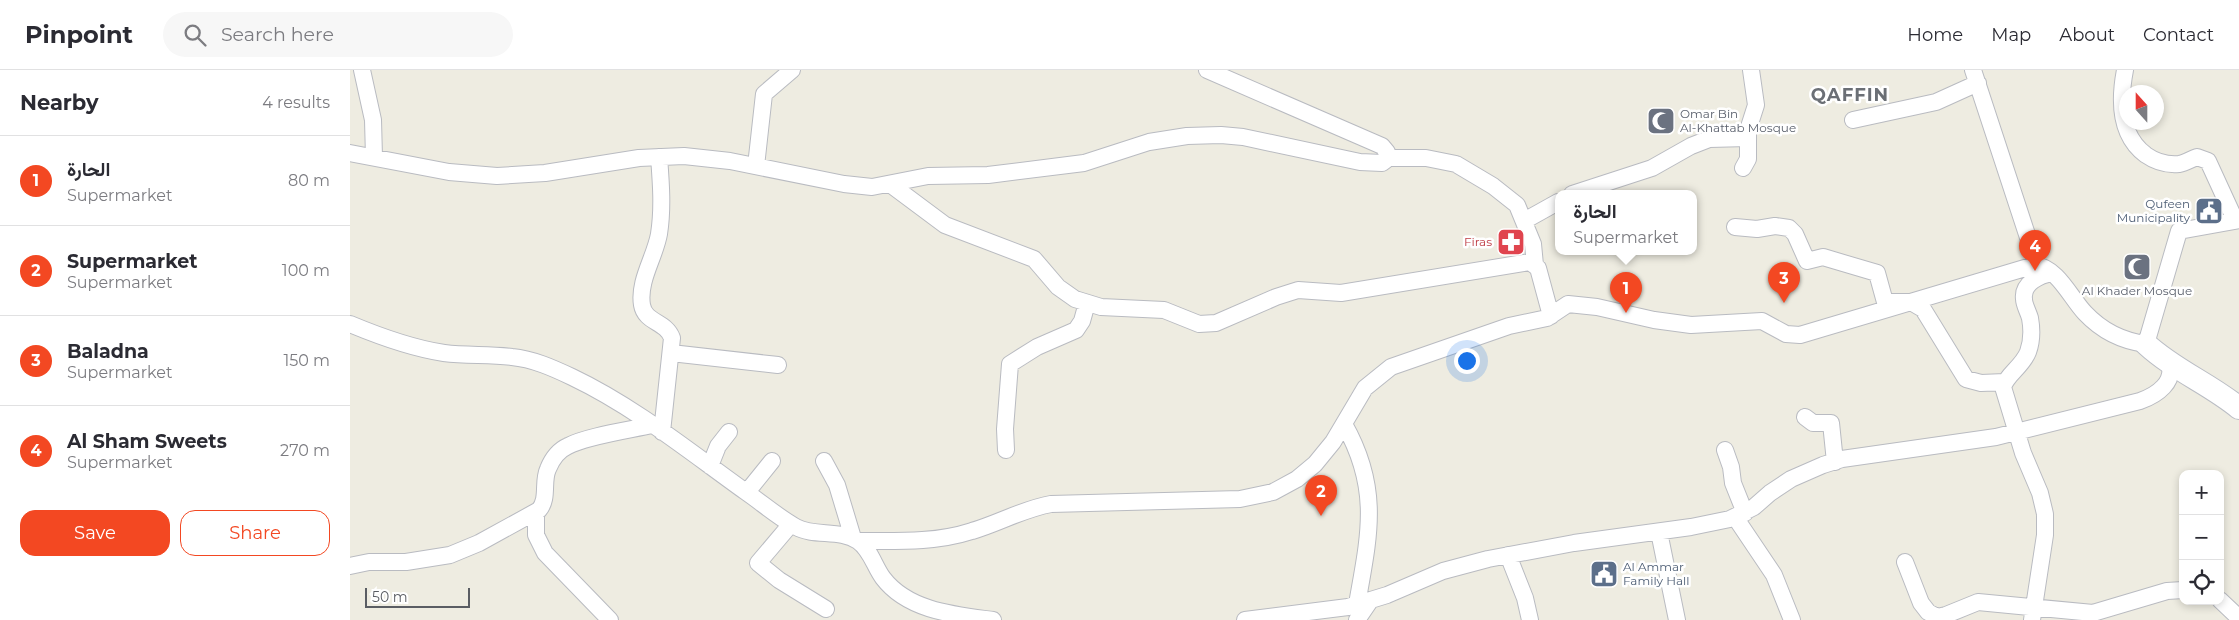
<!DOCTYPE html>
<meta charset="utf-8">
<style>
body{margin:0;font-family:Montserrat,Vazirmatn,sans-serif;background:#f7f7f7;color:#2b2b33}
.controls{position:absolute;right:15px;bottom:15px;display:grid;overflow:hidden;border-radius:10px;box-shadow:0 2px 8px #0003}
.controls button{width:45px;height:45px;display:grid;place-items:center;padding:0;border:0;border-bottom:1px solid #e1e1e2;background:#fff;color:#2b2b33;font:25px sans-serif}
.compass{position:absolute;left:1769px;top:15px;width:45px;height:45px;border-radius:50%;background:#fff;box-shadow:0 2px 8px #0003;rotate:339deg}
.scale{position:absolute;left:15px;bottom:12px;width:105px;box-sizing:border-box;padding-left:5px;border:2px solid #5a5d63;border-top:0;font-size:14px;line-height:18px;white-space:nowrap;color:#5a5d63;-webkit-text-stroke:4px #fff;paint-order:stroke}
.you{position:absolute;left:1116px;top:290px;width:18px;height:18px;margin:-12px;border:4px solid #fff;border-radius:50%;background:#1a73e8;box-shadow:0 0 0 8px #1a73e833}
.badge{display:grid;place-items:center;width:32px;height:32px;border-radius:50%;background:#f34822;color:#fff;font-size:16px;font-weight:700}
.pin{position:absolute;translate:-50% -41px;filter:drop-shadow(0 1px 2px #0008)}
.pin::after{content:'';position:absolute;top:26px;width:18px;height:15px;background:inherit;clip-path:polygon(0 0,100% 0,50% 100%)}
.popup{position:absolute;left:1205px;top:120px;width:142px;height:65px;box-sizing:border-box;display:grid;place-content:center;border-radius:10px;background:#fff;filter:drop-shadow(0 1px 4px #0005);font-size:16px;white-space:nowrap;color:#7c7c81}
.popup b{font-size:19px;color:#2b2b33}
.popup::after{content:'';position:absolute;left:50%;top:100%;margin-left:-10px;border:10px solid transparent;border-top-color:#fff}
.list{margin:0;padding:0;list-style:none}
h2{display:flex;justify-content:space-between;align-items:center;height:65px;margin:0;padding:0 20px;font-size:21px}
h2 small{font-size:16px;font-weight:400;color:#7c7c81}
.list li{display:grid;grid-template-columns:32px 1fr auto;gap:15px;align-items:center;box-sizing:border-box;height:90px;padding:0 20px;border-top:1px solid #e1e1e2}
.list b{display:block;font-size:19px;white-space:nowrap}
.list p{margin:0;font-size:16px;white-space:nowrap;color:#7c7c81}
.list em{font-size:16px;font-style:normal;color:#7c7c81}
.actions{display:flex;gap:10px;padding:15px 20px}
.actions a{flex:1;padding:11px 0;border:1px solid #f34822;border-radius:15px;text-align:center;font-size:18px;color:#f34822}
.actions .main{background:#f34822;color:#fff}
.icon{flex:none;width:28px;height:28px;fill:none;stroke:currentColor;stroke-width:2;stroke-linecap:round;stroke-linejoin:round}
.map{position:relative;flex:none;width:1889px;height:550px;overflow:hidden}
header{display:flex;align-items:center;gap:30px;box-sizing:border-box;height:70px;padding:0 25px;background:#fff;border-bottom:1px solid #e1e1e2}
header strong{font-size:24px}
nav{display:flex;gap:28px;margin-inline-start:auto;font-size:18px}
.search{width:350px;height:45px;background:#f7f7f7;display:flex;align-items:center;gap:12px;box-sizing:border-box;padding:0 18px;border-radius:28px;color:#7c7c81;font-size:19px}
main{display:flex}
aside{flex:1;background:#fff}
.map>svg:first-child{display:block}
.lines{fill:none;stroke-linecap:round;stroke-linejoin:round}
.street-casing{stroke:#b9bbc1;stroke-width:18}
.secondary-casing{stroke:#babdc4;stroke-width:24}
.street{stroke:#fff;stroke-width:16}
.secondary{stroke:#fff;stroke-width:22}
.labels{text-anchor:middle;stroke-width:5;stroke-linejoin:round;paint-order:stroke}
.worship-label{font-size:12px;fill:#5b616d;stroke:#fff;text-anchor:start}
.service-label{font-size:12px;fill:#4e5e75;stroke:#fff;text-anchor:end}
.health-label{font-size:12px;fill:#be3a42;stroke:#fff;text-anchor:end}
.district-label{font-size:18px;font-weight:bold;letter-spacing:1px;fill:#6b6f75;stroke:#fff}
</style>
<header>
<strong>Pinpoint</strong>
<div class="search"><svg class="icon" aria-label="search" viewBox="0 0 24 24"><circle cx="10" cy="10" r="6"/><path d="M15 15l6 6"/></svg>Search here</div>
<nav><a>Home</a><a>Map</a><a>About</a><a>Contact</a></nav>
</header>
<main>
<aside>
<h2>Nearby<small>4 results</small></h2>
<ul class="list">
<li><span class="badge">1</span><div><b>الحارة</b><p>Supermarket</p></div><em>80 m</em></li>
<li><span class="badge">2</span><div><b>Supermarket</b><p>Supermarket</p></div><em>100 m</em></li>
<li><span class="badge">3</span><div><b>Baladna</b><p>Supermarket</p></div><em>150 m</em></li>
<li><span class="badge">4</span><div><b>Al Sham Sweets</b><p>Supermarket</p></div><em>270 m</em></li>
</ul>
<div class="actions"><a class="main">Save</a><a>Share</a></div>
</aside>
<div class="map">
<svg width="1889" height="550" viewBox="0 0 1889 550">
<rect width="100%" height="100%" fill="#eeece1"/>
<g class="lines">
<defs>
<path id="street" d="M12,0L23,50L24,87
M1623,0L1687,195
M1775,0C1769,31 1769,65 1796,85C1806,92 1818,95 1829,94C1836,93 1841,89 1847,87L1858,91L1885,150
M1503,50L1586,32L1628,13
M0,83L99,102L147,106L195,103L289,88L334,86L380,91L494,114L522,117L578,106L638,105L734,93L799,72L837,66L871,65L893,67L1010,92L1032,93L1036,90L1037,82L1032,76L857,0
M309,87C311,113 313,138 309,164C305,187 288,211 292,235C295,253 316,251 322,268L312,362
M1037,88H1076L1106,94L1143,116L1167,135L1183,174L1185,195
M406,96L414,24L442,0
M1393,98L1398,89V60L1406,35L1401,0
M540,114L595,155L684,189L708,217L725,229L751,237L814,240L849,254L866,253L926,227L948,220L991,223L1180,192L1188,198L1201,246
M1222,124L1302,98L1341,76L1359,69L1398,68
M1174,151L1208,132
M1385,157L1407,159L1425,156L1439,158L1445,164L1457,191L1473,187L1527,203L1535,232H1561L1573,239L1616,309L1631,313L1655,312
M0,254C31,267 61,278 94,283C117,286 139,284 162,287C183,289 203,298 222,307C285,337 340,382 396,422C412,433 428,447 446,457C464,467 490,459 508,471C521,480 524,496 533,508C558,541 605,545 643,550
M321,283L428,295
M1455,347L1463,353H1481L1485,392
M994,354C1031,419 1019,466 1007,534
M656,380L655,359L660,294L687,277L726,260L732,251L737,233
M1375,380L1381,397L1383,413L1395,443
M474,391L487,415L503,468
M360,396L368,376L379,362
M397,422L422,391
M186,442V465L195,483L260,550
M1385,447L1424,505L1442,550
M441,454L408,493L429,510L476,539
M1309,462L1327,550
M508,471C546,471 585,473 622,461C649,453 673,439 701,434L890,429L923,422L947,409L965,394L983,372L1015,318L1041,297L1159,256L1197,248L1218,234L1247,237L1304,250L1341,255L1412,251L1436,264L1450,265L1685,195C1708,198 1720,227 1735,243C1751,260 1772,271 1796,274L1829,161L1889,150
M1158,485L1175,528L1180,550
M1555,492L1571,533L1578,542L1587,547L1596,545L1628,532L1743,543L1817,521L1833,520
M0,496L19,492H56L100,485L129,473L189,440C199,428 192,412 198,399C202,389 209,380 218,376C237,366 280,360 302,355
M1870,530L1889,548
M895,550L998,537L1037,525L1093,501L1138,489L1224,473L1341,457L1380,449L1404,437L1420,423L1441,409L1473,395L1492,389L1646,367L1790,331C1807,325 1826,312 1819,292
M1007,550L1020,531
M1682,550L1695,465V444L1690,423L1673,383L1653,317C1657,304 1672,297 1678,282C1682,271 1682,259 1680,248C1678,241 1674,235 1674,229C1672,213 1690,205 1702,203"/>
<path id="secondary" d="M1796,274C1824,300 1860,314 1889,338"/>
</defs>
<use href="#street" class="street-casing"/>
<use href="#secondary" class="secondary-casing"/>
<use href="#street" class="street"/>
<use href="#secondary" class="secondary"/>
</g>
<defs>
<symbol id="mosque-square" viewBox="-11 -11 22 22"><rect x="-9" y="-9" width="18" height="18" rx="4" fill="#6b7280" stroke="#fff"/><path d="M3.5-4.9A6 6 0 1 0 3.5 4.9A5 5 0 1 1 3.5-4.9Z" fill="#fff"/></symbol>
<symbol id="civic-square" viewBox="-11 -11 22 22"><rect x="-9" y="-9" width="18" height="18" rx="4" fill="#5c6f8a" stroke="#fff"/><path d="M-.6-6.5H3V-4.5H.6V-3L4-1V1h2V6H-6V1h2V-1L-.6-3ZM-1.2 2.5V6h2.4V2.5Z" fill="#fff"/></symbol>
<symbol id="pharmacy-square" viewBox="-11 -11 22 22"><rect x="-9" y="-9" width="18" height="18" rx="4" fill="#e0444e" stroke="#fff"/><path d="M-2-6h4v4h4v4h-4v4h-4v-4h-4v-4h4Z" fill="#fff"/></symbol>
</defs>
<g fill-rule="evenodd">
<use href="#mosque-square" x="1295" y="35" width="32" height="32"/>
<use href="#civic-square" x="1843" y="125" width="32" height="32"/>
<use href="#pharmacy-square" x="1145" y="156" width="32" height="32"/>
<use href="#mosque-square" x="1771" y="181" width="32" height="32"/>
<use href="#civic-square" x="1238" y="488" width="32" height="32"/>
</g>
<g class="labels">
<g class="worship-label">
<text x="1330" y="48">Omar Bin<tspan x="1330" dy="14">Al-Khattab Mosque</tspan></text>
<text x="1787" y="225" text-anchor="middle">Al Khader Mosque</text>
</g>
<g class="service-label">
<text x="1840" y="138">Qufeen<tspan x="1840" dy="14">Municipality</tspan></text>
<text x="1273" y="501" text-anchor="start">Al Ammar<tspan x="1273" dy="14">Family Hall</tspan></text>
</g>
<g class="health-label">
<text x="1142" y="176">Firas</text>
</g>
<g class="district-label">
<text x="1500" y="31">QAFFIN</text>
</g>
</g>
</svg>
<div class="controls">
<button>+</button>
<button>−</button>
<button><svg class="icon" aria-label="locate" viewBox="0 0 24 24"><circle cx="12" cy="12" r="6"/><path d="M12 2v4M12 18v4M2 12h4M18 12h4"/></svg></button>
</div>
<svg class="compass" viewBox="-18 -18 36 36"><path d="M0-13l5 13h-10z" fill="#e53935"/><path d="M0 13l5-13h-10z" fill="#7c7c81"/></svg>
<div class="scale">50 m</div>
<div class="you"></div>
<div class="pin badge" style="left:1276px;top:243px">1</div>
<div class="popup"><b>الحارة</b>Supermarket</div>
<div class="pin badge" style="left:971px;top:446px">2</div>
<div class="pin badge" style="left:1434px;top:233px">3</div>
<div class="pin badge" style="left:1685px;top:201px">4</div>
</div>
</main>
